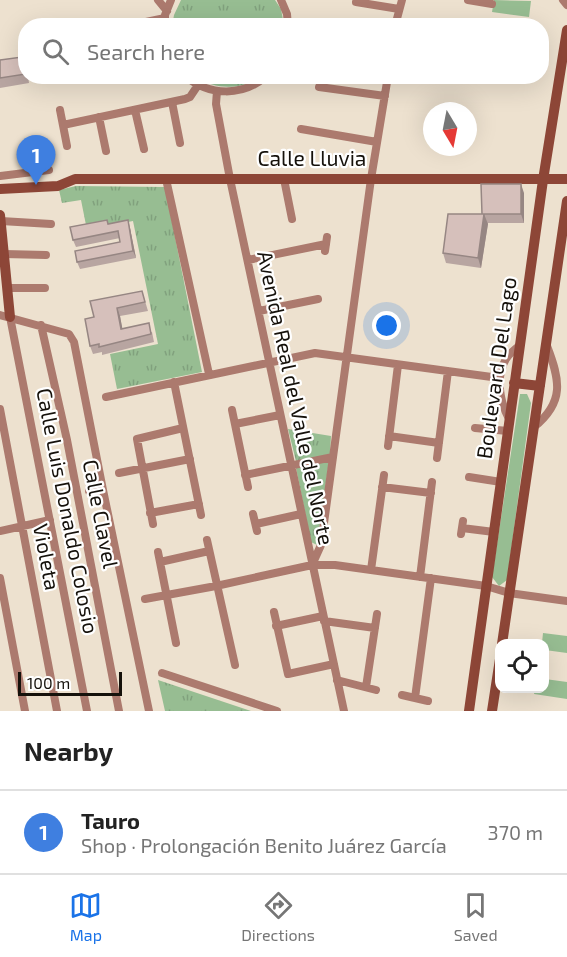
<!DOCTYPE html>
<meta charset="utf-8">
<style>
body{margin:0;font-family:"Exo 2",sans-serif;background:#f6f6f6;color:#222}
.controls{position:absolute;right:18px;bottom:18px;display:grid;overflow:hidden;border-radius:12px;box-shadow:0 6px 24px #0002}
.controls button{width:54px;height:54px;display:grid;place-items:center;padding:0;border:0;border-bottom:2px solid #e0e0e0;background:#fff;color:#222;font:30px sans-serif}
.compass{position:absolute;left:423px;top:102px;width:54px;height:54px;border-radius:50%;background:#fff;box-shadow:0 6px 24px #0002;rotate:170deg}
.scale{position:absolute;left:18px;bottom:15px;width:104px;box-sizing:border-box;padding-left:6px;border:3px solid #15110b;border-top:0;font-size:16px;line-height:21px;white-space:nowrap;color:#15110b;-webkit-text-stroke:4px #fff;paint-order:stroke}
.you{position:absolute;left:387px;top:326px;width:21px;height:21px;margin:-15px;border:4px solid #fff;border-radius:50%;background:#1a73e8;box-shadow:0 0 0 9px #1a73e833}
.badge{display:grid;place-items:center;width:39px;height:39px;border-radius:50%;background:#1a73e8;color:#fff;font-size:20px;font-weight:700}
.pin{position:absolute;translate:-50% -50px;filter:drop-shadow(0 2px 3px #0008)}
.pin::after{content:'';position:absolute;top:32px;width:21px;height:18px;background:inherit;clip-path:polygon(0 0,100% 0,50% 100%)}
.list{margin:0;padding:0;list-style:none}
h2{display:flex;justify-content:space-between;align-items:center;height:78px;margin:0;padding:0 24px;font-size:26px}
h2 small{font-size:20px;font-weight:400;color:#767676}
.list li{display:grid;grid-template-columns:39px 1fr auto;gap:18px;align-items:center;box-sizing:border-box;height:84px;padding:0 24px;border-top:2px solid #e0e0e0}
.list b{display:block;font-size:22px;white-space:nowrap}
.list p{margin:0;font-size:20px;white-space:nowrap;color:#767676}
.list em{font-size:20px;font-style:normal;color:#767676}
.icon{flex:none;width:33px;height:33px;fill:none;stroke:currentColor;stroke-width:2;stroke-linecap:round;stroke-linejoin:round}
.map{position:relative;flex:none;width:567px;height:711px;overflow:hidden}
.search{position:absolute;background:#fff;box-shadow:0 6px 24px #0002;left:18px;right:18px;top:18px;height:66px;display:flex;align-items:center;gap:15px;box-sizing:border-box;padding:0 21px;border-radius:24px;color:#767676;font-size:22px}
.sheet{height:162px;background:#fff}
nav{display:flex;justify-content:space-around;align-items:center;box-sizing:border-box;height:84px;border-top:2px solid #e0e0e0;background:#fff;font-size:16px;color:#767676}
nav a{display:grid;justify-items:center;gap:3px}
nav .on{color:#1a73e8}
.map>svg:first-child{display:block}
.grass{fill:#97bd92}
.park{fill:url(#park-tufts)}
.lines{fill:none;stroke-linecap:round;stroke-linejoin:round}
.street{stroke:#ac7a6e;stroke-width:8}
.secondary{stroke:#8d4637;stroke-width:10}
.wall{fill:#b8a5a1}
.shaded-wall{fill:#968683}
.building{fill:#d6c0bb;stroke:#968683;stroke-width:1.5}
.labels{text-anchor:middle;stroke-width:4.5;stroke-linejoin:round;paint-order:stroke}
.street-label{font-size:21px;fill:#15110b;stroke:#fff}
</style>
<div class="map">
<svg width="567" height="711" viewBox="0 0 567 711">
<defs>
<pattern id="park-tufts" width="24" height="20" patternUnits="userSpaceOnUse" patternTransform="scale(1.5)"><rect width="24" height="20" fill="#97bd92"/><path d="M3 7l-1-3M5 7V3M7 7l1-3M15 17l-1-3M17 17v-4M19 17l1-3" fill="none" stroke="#81a17d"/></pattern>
</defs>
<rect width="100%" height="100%" fill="#ede1cf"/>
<path class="grass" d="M494,0L531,1L529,17L492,12Z
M520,394H527L531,403L507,580L499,586L492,577Z
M543,633L567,636V653L545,650L544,644L542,643Z
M545,679L567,682V699L534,694L535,689L544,688Z"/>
<path class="park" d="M181,0H275L281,9L284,25L172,26L174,15Z
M195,77H262C240,90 217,90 195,77Z
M76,186L165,187L202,372L117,389L110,354L158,344L133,221L87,230L81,200L62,203L59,190Z
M288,429L331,436L330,455L296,461Z
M329,461L317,545L311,542L296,468Z
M158,680L251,711H165Z"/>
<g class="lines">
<path class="street" d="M158,0L167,11
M281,0L287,14L288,26
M468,0L492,4
M563,0L567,5
M356,2L399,9
M127,26L165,18
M165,26V15L171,0
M395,26L402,0
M185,76C209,96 243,97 266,76
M94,77L95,76
M319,87L385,96
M217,91L216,104L230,179L344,711
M172,102L180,143
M60,110L67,146
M135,110L144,149
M99,117L106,151
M63,125L185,99L190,97L198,85
M301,129L377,142
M0,176L49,170
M166,179L209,374
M284,179L292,219
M1,221L51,224
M325,251L327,237
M4,254L46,255
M248,260L326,244
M7,288H45
M259,311L318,299
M0,315L69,334L74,342L103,490L149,711
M10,317L87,711
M41,325L67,440L119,711
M174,382L201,515
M106,397L315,353L499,378
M0,409L57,711
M232,410L248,487
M509,419C500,402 495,377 506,359C509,354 515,349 520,345
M235,424L280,415
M534,427C565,402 560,380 547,346
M475,428L508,431
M389,436L439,443
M388,446L398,365
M437,458L448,371
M119,473L190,459
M245,475L333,457
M469,477L501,482
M382,487L431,493
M89,491L103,490
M150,513L199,504
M253,514L257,531
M153,524L137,439L183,428
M256,524L301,514
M462,528L494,532
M0,531L50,520
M461,534L463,521
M207,540L235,665
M158,552L176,643
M160,562L209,551
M312,565L321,545L371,179L388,76
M371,570L384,475
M420,577L432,482
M0,578L25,711
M145,599L216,586L312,565H335L486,586L509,593L567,601
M274,612L288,674L334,664
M324,621L375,628
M276,626L323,616
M162,673L277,711
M337,680L376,690
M366,687L377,614
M402,695L428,701
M415,698L431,578"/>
<path class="secondary" d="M0,189L58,186L75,179H567
M0,215L10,317
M514,383L540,386
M502,644L567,201
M469,711L543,180L567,30
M492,711L500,659"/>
</g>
<path class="wall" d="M0,60L26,66V76H28L29,83L0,88Z
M524,193V223H488L481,268L446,263L443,253L482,214Z
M109,224L130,228L136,258L80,269L77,262L120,242V238L76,247L73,240Z
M142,291L148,311L120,316L122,328L152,332L154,342L102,355V352L93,354L90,346L94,317Z"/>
<path class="shaded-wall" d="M521,184L524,193V223L521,214Z
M484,214L488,224L481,268L478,258Z
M128,220L130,228L136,258L133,251Z
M117,308L120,316L124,337L121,329Z"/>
<path class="building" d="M22,57L26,74L0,78V60Z
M481,184H521V214H482Z
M448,214H484L478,258L443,253Z
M107,220L108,224L128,220L133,251L77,262L75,251L120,242L118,231L73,240L70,227Z
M142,291L145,302L117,308L121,329L149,323L151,334L99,347V344L90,346L85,319L94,317L90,301Z"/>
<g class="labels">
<g class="street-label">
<text x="312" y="166">Calle Lluvia</text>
<text transform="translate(497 368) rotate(-82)" y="7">Boulevard Del Lago</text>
<text transform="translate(295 398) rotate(78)" y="7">Avenida Real del Valle del Norte</text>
<text transform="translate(67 511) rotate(79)" y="7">Calle Luis Donaldo Colosio</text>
<text transform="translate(100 514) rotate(79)" y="7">Calle Clavel</text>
<text transform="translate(46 557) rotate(79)" y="7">Violeta</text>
</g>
</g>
</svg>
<div class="controls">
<button><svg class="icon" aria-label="locate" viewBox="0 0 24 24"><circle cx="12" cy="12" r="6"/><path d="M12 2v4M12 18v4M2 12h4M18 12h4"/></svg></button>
</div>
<svg class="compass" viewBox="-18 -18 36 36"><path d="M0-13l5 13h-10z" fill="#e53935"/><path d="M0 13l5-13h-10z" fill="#767676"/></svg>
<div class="scale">100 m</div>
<div class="you"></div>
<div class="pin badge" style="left:36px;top:185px;background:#3f7fe0">1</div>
<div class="search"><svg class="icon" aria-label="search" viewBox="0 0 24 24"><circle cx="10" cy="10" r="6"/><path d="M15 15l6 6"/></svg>Search here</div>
</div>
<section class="sheet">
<h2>Nearby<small></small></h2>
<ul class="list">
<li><span class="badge" style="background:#3f7fe0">1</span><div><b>Tauro</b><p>Shop · Prolongación Benito Juárez García</p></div><em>370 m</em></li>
</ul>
</section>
<nav>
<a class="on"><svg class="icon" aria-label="map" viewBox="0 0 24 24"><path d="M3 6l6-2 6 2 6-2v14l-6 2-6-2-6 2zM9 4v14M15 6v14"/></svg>Map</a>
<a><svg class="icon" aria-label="directions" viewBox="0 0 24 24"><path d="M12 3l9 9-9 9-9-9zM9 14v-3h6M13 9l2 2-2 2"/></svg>Directions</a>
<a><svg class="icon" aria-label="saved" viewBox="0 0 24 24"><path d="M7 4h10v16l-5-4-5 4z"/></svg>Saved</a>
</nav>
